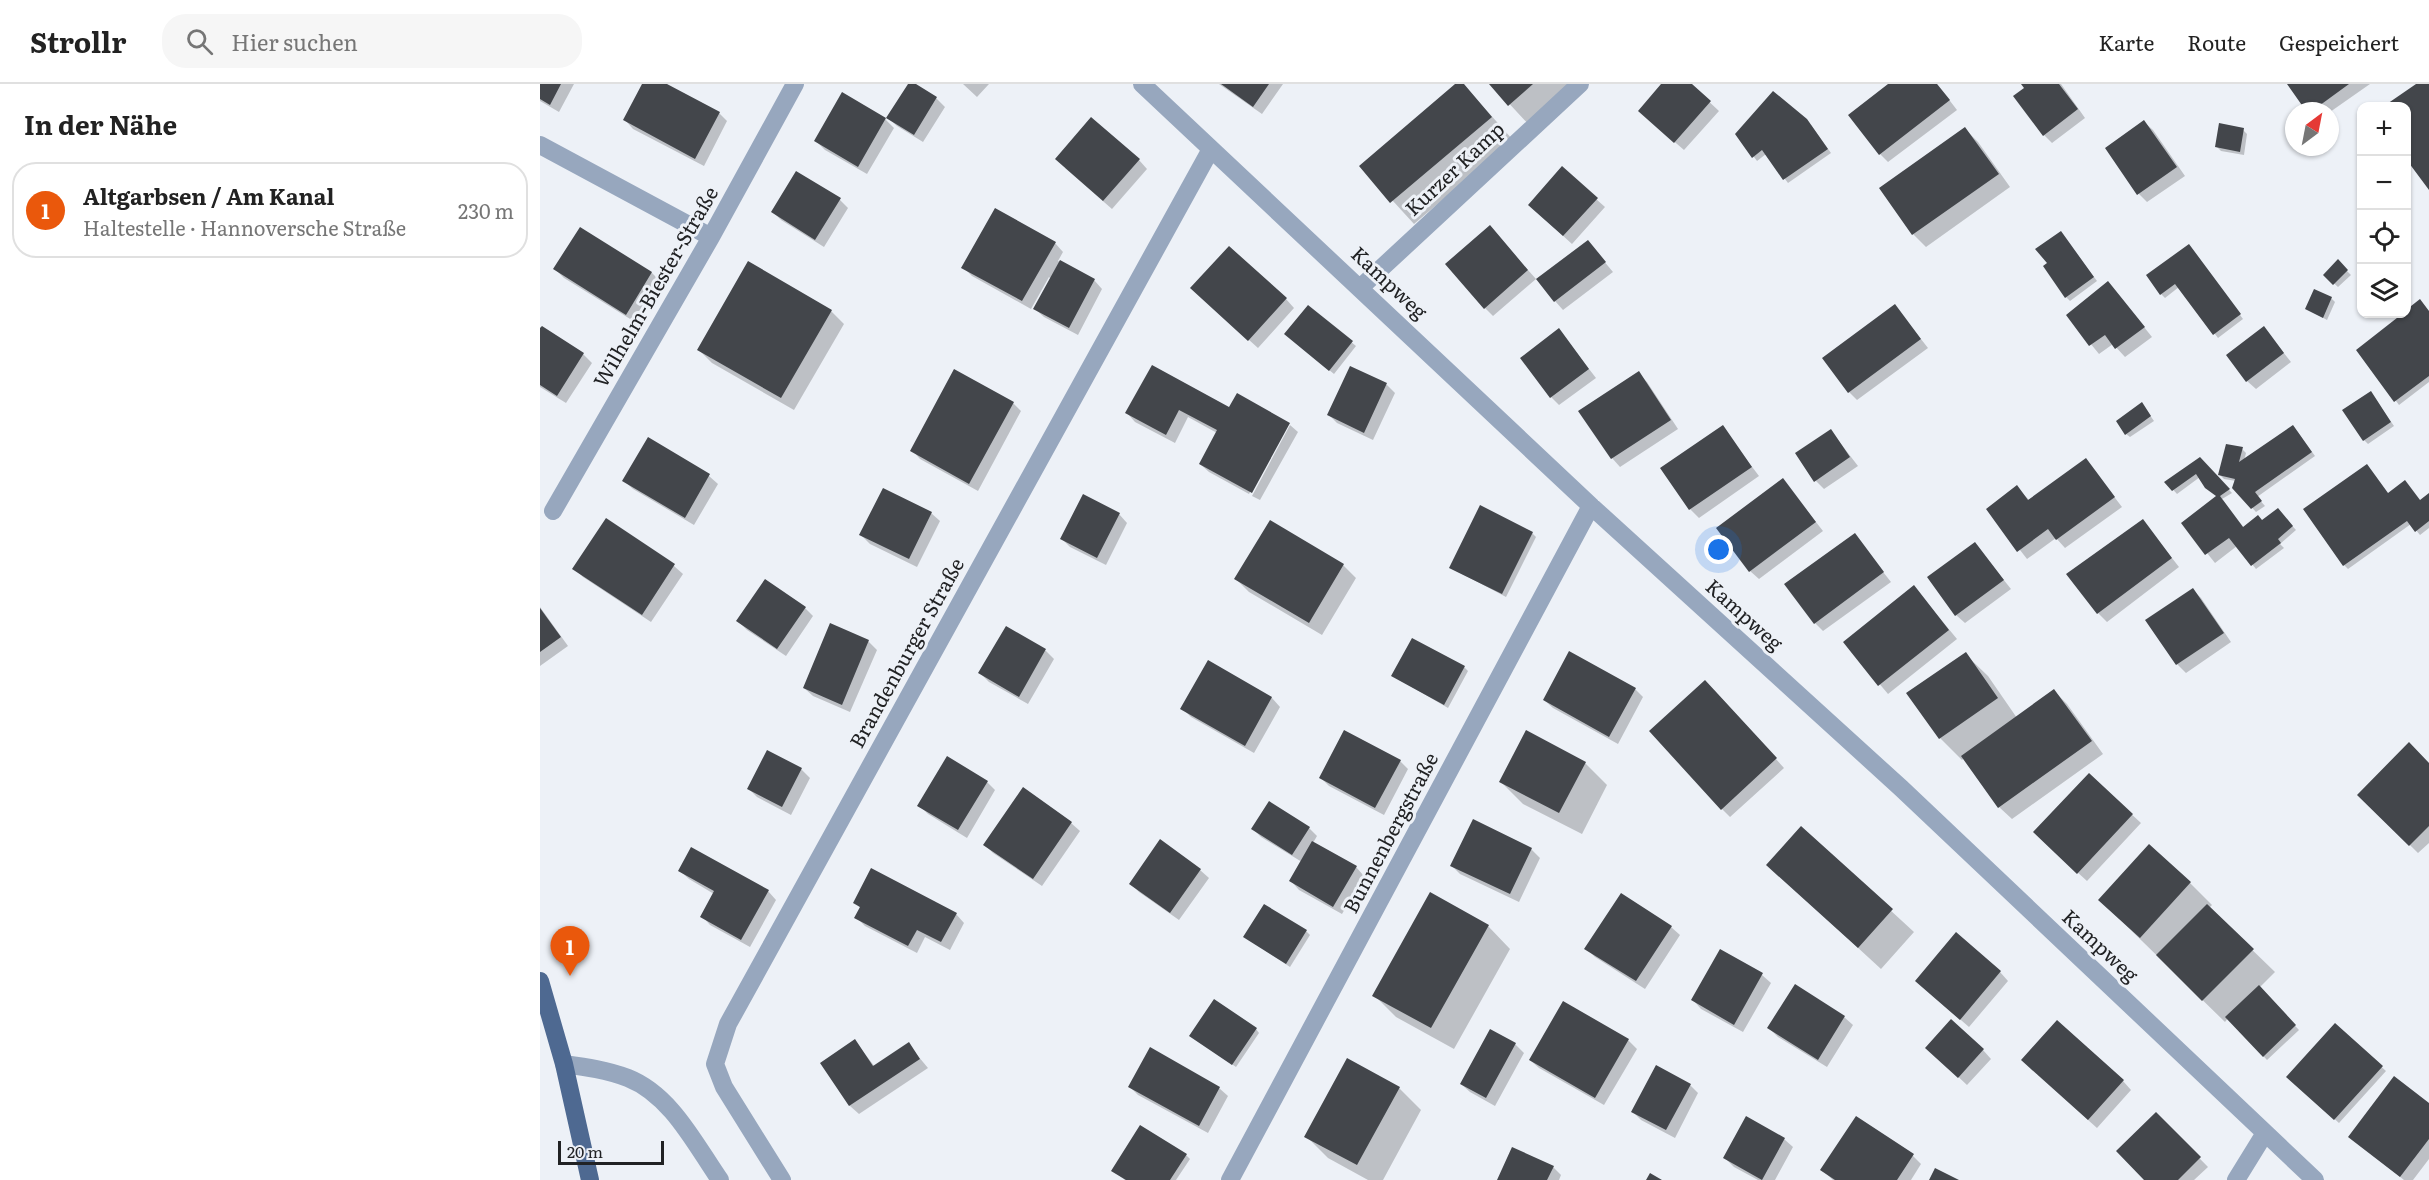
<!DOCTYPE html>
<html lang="de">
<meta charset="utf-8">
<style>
body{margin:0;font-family:Literata,serif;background:#f6f6f6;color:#222}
.controls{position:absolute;right:18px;top:18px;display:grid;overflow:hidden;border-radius:12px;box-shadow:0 2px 4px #0004}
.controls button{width:54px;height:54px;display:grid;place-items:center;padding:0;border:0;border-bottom:2px solid #e0e0e0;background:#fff;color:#222;font:30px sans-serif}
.compass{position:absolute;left:1745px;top:18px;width:54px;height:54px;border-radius:50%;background:#fff;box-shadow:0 2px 4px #0004;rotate:32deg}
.scale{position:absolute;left:18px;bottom:15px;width:106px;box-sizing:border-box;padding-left:6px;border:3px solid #212224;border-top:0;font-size:16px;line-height:21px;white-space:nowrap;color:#212224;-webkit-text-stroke:4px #edf1f7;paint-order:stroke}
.you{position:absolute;left:1179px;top:466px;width:21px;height:21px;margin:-15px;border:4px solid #fff;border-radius:50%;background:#1a73e8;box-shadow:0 0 0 9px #1a73e833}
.badge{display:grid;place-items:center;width:39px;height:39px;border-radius:50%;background:#ea580c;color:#fff;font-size:20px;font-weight:700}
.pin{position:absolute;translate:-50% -50px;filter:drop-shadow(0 2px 3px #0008)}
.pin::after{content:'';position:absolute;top:32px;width:21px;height:18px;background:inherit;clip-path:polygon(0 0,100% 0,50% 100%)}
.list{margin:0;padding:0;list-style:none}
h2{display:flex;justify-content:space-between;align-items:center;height:78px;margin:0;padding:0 24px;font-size:26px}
h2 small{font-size:20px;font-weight:400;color:#767676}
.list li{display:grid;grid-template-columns:39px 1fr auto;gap:18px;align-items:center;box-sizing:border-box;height:96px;margin:0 12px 12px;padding:0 12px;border:2px solid #e0e0e0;border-radius:24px}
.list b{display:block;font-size:22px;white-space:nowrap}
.list p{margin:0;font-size:20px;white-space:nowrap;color:#767676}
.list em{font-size:20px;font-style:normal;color:#767676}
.icon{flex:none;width:33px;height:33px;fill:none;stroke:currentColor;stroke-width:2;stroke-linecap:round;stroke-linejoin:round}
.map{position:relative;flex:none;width:1889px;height:1096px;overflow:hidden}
header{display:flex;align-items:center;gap:36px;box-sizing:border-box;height:84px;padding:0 30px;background:#fff;border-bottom:2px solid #e0e0e0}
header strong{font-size:28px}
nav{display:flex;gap:33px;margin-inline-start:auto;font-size:21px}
.search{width:420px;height:54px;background:#f6f6f6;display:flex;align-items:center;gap:15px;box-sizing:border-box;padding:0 21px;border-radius:24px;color:#767676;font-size:22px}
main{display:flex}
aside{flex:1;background:#fff}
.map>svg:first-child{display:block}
.shadow{fill:#0003}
.building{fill:#43464b}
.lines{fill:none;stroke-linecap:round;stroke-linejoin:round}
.minor{stroke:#97a7be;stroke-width:18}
.major{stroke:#4e6991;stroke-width:18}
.labels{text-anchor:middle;stroke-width:6;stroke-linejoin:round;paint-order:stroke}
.street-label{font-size:20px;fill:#212224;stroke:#edf1f7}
</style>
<header>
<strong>Strollr</strong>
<div class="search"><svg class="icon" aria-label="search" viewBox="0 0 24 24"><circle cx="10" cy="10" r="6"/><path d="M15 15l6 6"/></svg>Hier suchen</div>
<nav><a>Karte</a><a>Route</a><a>Gespeichert</a></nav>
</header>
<main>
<aside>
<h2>In der Nähe<small></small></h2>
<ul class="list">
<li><span class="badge">1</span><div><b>Altgarbsen / Am Kanal</b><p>Haltestelle · Hannoversche Straße</p></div><em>230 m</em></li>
</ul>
</aside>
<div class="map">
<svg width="1889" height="1096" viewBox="0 0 1889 1096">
<rect width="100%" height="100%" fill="#edf1f7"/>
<path class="shadow" d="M0,0H34L19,28L0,17Z
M104,0H124L179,29L187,37L164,82L93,45L85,36Z
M369,0H373L396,14L405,23L383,58L357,42L348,34Z
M423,0H449L437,13Z
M679,0H743L722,30Z
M917,0H923L973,56L874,140L821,82Z
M951,0H1039L991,43Z
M1123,0H1150L1179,27L1144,66L1108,35Z
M1351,0H1397L1417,26L1348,78L1340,70Z
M1483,0H1521L1545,34L1512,59L1504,51Z
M1749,0H1830L1790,28L1768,27Z
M303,11L345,35L354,44L327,90L285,66L276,57Z
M1604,38L1613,46L1645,92L1607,118L1599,110Z
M1271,41L1291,69L1248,99L1226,70L1217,77L1197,50Z
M1425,45L1438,58L1470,103L1386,163L1373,150Z
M1703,46L1707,50L1704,71L1681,67L1677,63Z
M599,76L607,85L572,125L525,84Z
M1056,115L1065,123L1032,160L998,129Z
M300,116L308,124L284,163L241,136L233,128Z
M41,145L112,189L120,197L95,238L24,194L15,185Z
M958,152L996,195L953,232L945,224Z
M1524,153L1557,197L1530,217L1526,213Z
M1048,158L1073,188L1023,226L1015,217Z
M515,159L523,168L518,177L554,196L562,205L538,251L504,233L495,225L511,195L509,193L491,225L432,192L423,183Z
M1652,165L1703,235L1678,254L1639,203L1625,214L1621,210Z
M1798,178L1811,191L1798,203L1785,191Z
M1576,208L1612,253L1585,273L1573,260L1559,270L1528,232Z
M661,213L746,215L754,224L718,264Z
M1791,214L1795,218L1787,236L1767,225Z
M1355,222L1388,264L1317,316L1309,308Z
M769,223L816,262L794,290L750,254Z
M291,227L304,240L254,326L172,279L159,266Z
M1889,228V298L1859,321L1818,266L1864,230Z
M1724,244L1751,278L1716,305L1707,297Z
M1019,246L1056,294L1019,321L1011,313Z
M0,247L43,270L52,279L26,319L0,303Z
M612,283L690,325L697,312L750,340H747L709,410L669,388L660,380L677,349L648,333L635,359L595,338L587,329Z
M811,284L847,301L855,309L833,356L797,339L789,331Z
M1098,289L1107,298L1138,345L1080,383L1072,374L1041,327Z
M1834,313L1854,342L1828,360L1824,356Z
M473,319L481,327L438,407L380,375L372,366Z
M1605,324L1614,337L1590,353L1586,350Z
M750,341L758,348L720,416L712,412Z
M1182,343L1219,392L1159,434L1150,425L1122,385Z
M1291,347L1318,382L1284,405L1276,397Z
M1757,347L1775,372L1717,413L1725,422L1716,428L1694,404L1696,397L1684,395L1680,391L1702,365L1706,369L1704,377Z
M108,355L169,392L178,400L154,441L93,405L84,397Z
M1659,375L1692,409L1682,415L1660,393L1637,410L1626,398Z
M1546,376L1582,423L1525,464L1516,454L1487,475L1448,425L1477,403L1489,416Z
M1243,396L1283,447L1219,495L1210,487Z
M1865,398L1880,417L1889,411V444L1880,451L1871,440L1808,485L1804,481L1849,411Z
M1683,416L1704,444L1722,438L1738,426L1756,446L1740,460L1744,464L1716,485L1697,462L1675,479L1643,439Z
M391,429L400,437L377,483L330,460L321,451Z
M579,430L587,439L566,481L530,463L522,455Z
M66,436L134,482L143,490L111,538L43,493L34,484Z
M1603,437L1639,483L1567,538L1558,529Z
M730,438L803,481L816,494L782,551L709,508L696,495Z
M992,449L996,453L966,513L911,484Z
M1314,451L1351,498L1283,547L1275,539Z
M1435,460L1471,505L1425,539L1416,531Z
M1374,503L1417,555L1348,610L1305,559Z
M1653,506L1661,514L1691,558L1646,589L1637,580Z
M0,523L28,562L0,582Z
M265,524L273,532L246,572L207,546L198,537Z
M466,544L506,567L514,575L488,620L449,598L440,589Z
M328,557L337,566L310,628L273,612L264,604Z
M1425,570L1448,592L1477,634L1514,607L1527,620L1563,670L1472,735L1459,723L1424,674L1422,676L1400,654Z
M668,578L732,614L740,623L714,669L651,633L642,624Z
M924,583L928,587L908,624L853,592Z
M1095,605L1103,613L1078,660L1013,624L1004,616Z
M1174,606L1244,684L1190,733L1182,725Z
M860,677L868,685L844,731L789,702L781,694Z
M1045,679L1067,701L1042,750L983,720L961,698Z
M1889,681V759L1878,769L1819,711Z
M261,685L270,694L251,731L217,713L209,705Z
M1549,691L1601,739L1547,797L1503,757Z
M447,698L455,706L427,754L388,730L379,721Z
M531,739L540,747L502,802L453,769L445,761Z
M769,744L777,752L773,759L816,783L824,792L802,830L759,806L751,797L762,778L721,753L713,745Z
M1261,744L1374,848L1341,885L1228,781Z
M991,765L1000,774L979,818L920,790L912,782Z
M660,786L669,794L639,836L599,808L591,800Z
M140,787L228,807L236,816L210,863L170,841L162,832L174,810L149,795Z
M1650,799L1672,821L1669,824L1735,888L1719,904L1759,946L1727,976L1688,934L1685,938L1560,816Z
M315,818L416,830L424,839L410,866L385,853L377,869L325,842L316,833L321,825Z
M948,842L970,865L914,965L856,933L834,911Z
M1131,843L1140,851L1105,905L1055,873L1046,864Z
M766,847L770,851L750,883L705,853Z
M1460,888L1468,897L1429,943L1385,905Z
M1222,891L1231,899L1203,948L1161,925L1153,916Z
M1304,933L1313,941L1287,983L1238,953L1229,944Z
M1795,941L1846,987L1799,1039L1748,993Z
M716,945L719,949L696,983L655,955Z
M1088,956L1097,965L1064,1021L999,984L990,976Z
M315,957L335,983L368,960L388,984L319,1030L310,1022L282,979Z
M975,960L984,969L955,1022L930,1008L921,1000Z
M1443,966L1451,975L1427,1001L1396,972Z
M1491,985L1583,997L1591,1006L1557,1044Z
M1150,1001L1158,1009L1135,1054L1101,1036L1093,1028Z
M590,1003L679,1004L688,1012L668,1049L598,1011Z
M859,1004L881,1026L843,1096H828L788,1074L766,1052Z
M1889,1020V1075L1873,1096H1864L1810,1053Z
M1616,1030L1668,1083L1654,1096H1606Z
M1244,1055L1253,1063L1235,1096H1218L1194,1083L1185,1074Z
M646,1071L650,1075L636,1096H585L573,1087Z
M1373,1072L1381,1080L1371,1096H1293L1282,1086Z
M1013,1083L1021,1091L1019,1096H959Z"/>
<path class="building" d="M0,0H21L10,21L0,15Z
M102,0H127L180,28L155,75L83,36Z
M368,0H376L397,13L374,51L346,34Z
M681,0H729L713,23Z
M915,0H924L952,33L850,119L819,82Z
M949,0H993L968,22Z
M1121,0H1152L1171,17L1134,59L1098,27Z
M1348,0H1397L1410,16L1339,71L1308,31Z
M1481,0H1519L1538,25L1503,52L1473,12L1484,4Z
M1747,0H1809L1772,27H1766Z
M1876,0H1889V106L1866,75V22H1844Z
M1233,7L1267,35L1288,65L1243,96L1222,66L1212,74L1195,50Z
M302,8L346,34L318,83L274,57Z
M551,33L600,75L563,117L515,75Z
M1604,36L1637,83L1597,111L1565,64Z
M1679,39L1704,44L1700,68L1675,63Z
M1425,43L1459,90L1372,151L1339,104Z
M1022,82L1058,114L1023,152L988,121Z
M256,87L301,114L275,156L231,128Z
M455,124L516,158L482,217L421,184Z
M950,141L988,186L944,225L905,180Z
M40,143L112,188L86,231L13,185Z
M1521,147L1554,193L1525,214L1503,182L1507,179L1495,165Z
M1048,156L1066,178L1014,218L996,195Z
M1649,160L1701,230L1673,251L1635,200L1620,211L1606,191Z
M689,162L747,214L708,257L650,204Z
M1798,175L1808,186L1793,201L1783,191Z
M520,176L555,195L529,244L493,225Z
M208,177L292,226L241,314L157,266Z
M1568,197L1605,243L1575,265L1565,251L1549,262L1526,231Z
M1774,205L1792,213L1783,234L1765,225Z
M1880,215L1889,227V292L1854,318L1816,266L1862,230H1866V226Z
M1355,220L1381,255L1308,309L1282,274Z
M768,221L813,257L789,287L744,250Z
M2,242L44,269L17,312L0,301V244Z
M1724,242L1744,269L1706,298L1686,271Z
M1019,244L1049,285L1010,314L980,274Z
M612,281L689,323L697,309L750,339L712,409L659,380L677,346L639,326L626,351L585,329Z
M810,282L847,299L824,349L787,331Z
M414,285L474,318L429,400L370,367Z
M1099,287L1131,336L1071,375L1038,327Z
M1831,307L1851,338L1823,357L1802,326Z
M1602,318L1611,332L1585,351L1576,337Z
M1183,341L1212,383L1149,426L1120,384Z
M1753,341L1772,368L1715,408L1722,417L1711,425L1692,404L1695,395L1678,391L1686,360L1703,363L1699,378Z
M1291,345L1310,373L1274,398L1255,369Z
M108,353L170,390L145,434L82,397Z
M1660,373L1690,405L1680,412L1703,443L1718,431L1722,436L1738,424L1753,442L1738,455L1741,459L1711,482L1689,454L1665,471L1641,439L1676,412L1665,404L1656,390L1632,407L1624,398Z
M1546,374L1575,413L1516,456L1508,445L1477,468L1446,425L1477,401L1488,416Z
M1827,380L1848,409L1865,396L1880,416L1889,409V437L1875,448L1867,437L1803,482L1763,425Z
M1243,394L1276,438L1209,488L1176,444Z
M343,404L392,428L369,475L319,451Z
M543,410L580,429L557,474L520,455Z
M940,421L993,448L962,510L909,484Z
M66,434L135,480L102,531L32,485Z
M1603,435L1632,474L1557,530L1526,490Z
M730,436L804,480L769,539L694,495Z
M1315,449L1344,488L1274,540L1244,500Z
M1435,458L1464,496L1415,532L1387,493Z
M225,495L266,523L237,565L196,537Z
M1374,501L1409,546L1338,602L1303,558Z
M1653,504L1684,549L1636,581L1605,536Z
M0,524L21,553L0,568Z
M290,539L329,556L302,621L263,604Z
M466,542L506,565L479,613L438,589Z
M872,554L925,582L904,621L851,592Z
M1029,567L1096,604L1069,653L1003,616Z
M1426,568L1458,614L1399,655L1366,609Z
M668,576L732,613L705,662L640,625Z
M1165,596L1237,674L1181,726L1109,647Z
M1514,605L1552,657L1458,724L1421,672Z
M804,646L861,676L835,724L779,694Z
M986,646L1046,678L1019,729L959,698Z
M1869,658L1889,679V742L1869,762L1817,711Z
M227,666L262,684L242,723L207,705Z
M407,672L448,697L418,746L377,722Z
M1549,689L1593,730L1537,790L1493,748Z
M483,703L532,738L493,795L443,761Z
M729,717L770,743L752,771L711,745Z
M933,735L992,764L970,810L910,782Z
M1261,742L1353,825L1318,864L1226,781Z
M620,755L661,785L630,829L589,800Z
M772,757L817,782L793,823L749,797Z
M1609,760L1651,798L1600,854L1558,816Z
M151,763L229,806L201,856L160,833L174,807L138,787Z
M331,784L417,829L401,858L377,846L368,862L314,834L320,823L313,819Z
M890,808L949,841L891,944L832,912Z
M1081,809L1132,842L1096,897L1044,865Z
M724,820L767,846L746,880L703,853Z
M1667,820L1714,865L1662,917L1616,871Z
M1416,848L1461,887L1420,936L1375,897Z
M1180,865L1223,889L1194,941L1151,916Z
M1255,900L1305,932L1278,976L1227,944Z
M1719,901L1756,941L1723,973L1685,933Z
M674,915L717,944L692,981L649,952Z
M1023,917L1089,955L1055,1014L989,976Z
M1411,935L1444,965L1418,994L1385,964Z
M1517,936L1584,996L1548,1036L1481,976Z
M1795,939L1843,982L1794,1036L1746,993Z
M950,945L976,959L946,1014L920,1000Z
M315,955L333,982L369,958L380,975L309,1022L280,979Z
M610,963L680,1003L659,1042L588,1003Z
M807,974L860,1003L817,1081L764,1053Z
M1116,981L1151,1000L1126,1046L1091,1028Z
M1854,992L1889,1019V1055L1860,1093L1808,1053Z
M1616,1028L1661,1073L1638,1096H1604L1576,1067Z
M1206,1032L1245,1054L1222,1096L1183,1074Z
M1316,1032L1374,1070L1357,1096H1295L1280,1086Z
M600,1041L647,1070L630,1096H586L571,1087Z
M972,1063L1014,1082L1007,1096H957Z
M1395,1084L1419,1096H1389Z
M1110,1089L1122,1096H1106Z"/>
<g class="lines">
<path class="minor" d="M602,0L1051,422L1361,704L1775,1096
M0,61L171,153
M821,203L1040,0
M13,427L171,153L255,0
M24,980C46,983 67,986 88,994C131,1011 155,1060 180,1096
M242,1096L184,1003L175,980L188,940L671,65
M690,1096L1051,422
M1696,1096L1725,1049"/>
<path class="major" d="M0,897L24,980L50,1096"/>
</g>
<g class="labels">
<g class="street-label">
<text transform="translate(915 85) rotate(-43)" y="7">Kurzer Kamp</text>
<text transform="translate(849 199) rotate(43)" y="7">Kampweg</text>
<text transform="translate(116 203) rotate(-60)" y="7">Wilhelm-Biester-Straße</text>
<text transform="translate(1204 531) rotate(42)" y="7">Kampweg</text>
<text transform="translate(367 569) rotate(-61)" y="7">Brandenburger Straße</text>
<text transform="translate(851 749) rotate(-62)" y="7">Bunnenbergstraße</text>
<text transform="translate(1560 862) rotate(43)" y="7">Kampweg</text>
</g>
</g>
</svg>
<div class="controls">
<button>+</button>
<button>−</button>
<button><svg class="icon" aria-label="locate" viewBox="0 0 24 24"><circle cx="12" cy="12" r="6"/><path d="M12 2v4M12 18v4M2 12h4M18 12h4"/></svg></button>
<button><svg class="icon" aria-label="layers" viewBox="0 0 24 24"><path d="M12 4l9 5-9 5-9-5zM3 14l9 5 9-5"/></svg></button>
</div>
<svg class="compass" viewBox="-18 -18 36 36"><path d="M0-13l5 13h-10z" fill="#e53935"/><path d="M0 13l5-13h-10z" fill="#767676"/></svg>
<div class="scale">20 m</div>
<div class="you"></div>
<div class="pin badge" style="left:30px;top:892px">1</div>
</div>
</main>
